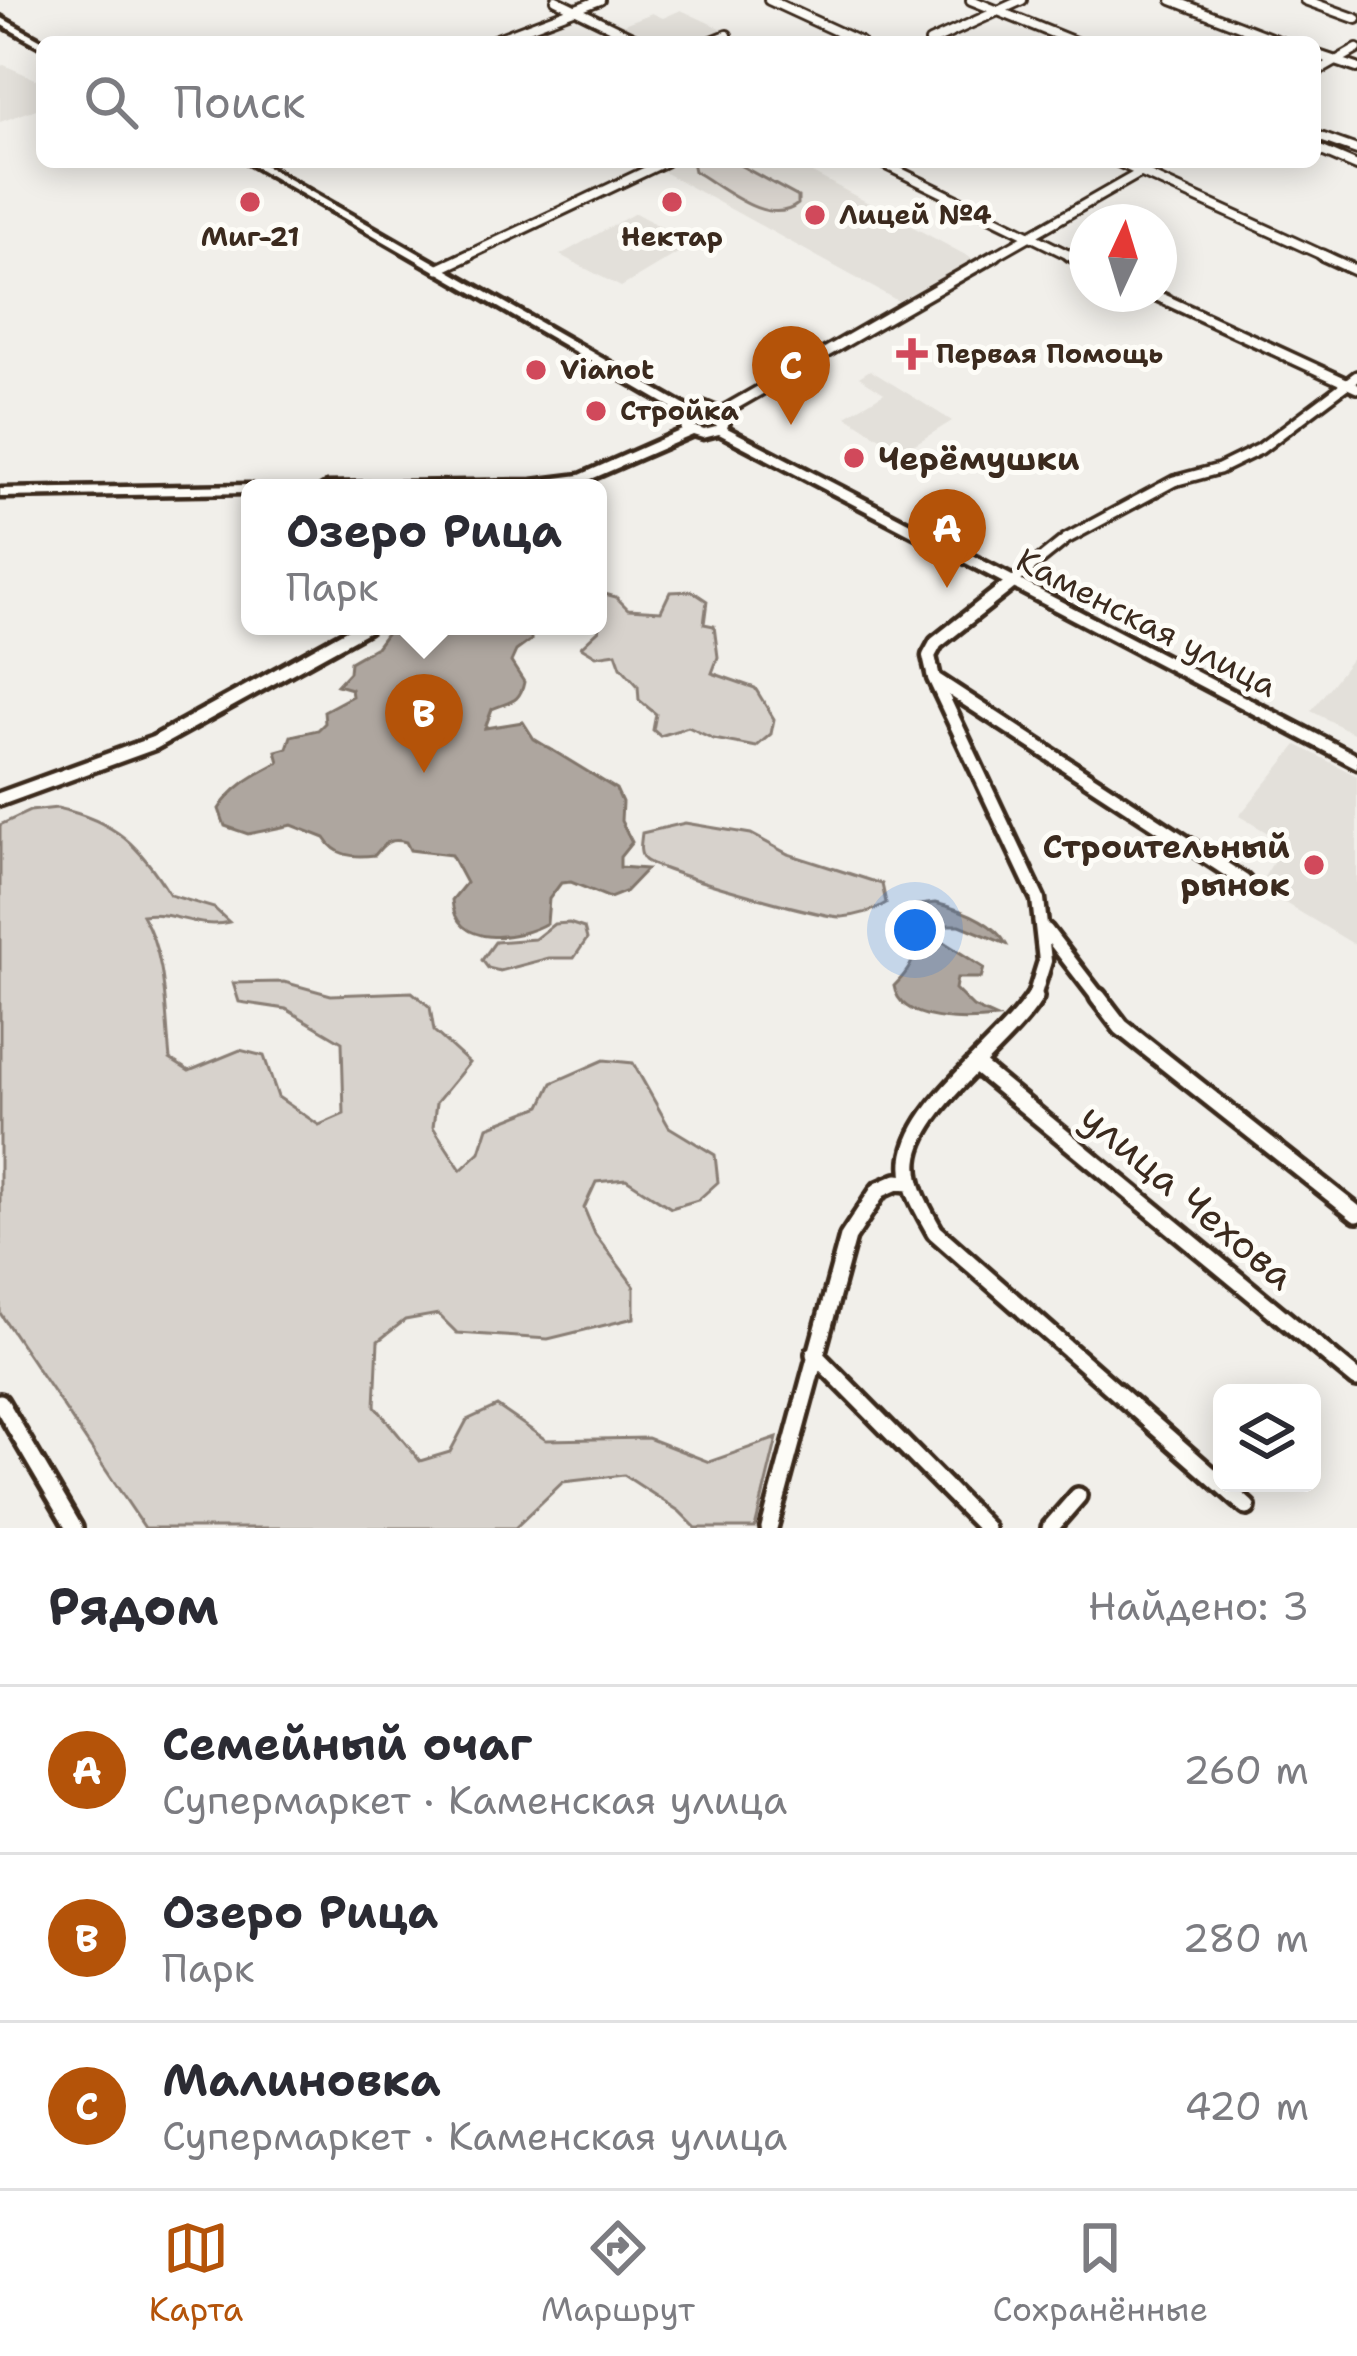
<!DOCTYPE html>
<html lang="ru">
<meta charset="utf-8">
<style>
body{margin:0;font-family:"Shantell Sans",sans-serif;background:#f2f2f3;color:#2b2b33}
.controls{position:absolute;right:36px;bottom:36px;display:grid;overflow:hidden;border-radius:18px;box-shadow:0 6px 30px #0003}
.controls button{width:108px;height:108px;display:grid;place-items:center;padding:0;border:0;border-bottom:3px solid #e1e1e2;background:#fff;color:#2b2b33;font:60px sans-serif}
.compass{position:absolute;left:1069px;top:204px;width:108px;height:108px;border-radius:50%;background:#fff;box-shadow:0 6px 30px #0003;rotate:4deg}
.you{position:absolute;left:915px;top:930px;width:42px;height:42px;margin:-30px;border:9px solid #fff;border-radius:50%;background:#1a73e8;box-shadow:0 0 0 18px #1a73e833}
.badge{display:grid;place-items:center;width:78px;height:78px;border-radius:50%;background:#b45309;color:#fff;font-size:39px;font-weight:700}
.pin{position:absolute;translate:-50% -99px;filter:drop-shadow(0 3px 6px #0008)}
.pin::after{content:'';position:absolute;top:63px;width:42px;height:36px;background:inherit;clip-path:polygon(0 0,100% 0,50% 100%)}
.popup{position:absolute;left:241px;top:479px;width:366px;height:156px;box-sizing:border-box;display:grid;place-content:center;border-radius:18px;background:#fff;filter:drop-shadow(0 3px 9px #0005);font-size:39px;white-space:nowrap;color:#7c7c81}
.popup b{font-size:45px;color:#2b2b33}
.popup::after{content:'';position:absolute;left:50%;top:100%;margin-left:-24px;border:24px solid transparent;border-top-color:#fff}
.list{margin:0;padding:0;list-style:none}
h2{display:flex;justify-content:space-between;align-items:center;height:156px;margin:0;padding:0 48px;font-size:51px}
h2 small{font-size:39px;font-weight:400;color:#7c7c81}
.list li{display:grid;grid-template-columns:78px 1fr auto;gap:36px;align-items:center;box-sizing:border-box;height:168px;padding:0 48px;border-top:3px solid #e1e1e2}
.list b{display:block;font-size:45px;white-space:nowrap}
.list p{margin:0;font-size:39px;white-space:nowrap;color:#7c7c81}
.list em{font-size:39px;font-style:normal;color:#7c7c81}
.icon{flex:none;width:66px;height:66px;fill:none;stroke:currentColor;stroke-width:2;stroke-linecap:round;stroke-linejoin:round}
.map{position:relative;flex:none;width:1357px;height:1528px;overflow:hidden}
.search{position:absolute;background:#fff;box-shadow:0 6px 30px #0003;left:36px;right:36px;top:36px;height:132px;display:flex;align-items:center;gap:30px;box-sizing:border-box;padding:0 42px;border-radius:18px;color:#7c7c81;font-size:45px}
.sheet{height:660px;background:#fff}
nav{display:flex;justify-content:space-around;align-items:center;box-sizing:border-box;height:168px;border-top:3px solid #e1e1e2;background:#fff;font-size:33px;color:#7c7c81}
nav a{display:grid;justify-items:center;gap:6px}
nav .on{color:#b45309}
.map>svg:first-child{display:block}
.built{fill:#e3e0da}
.green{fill:#d7d2cc;stroke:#897e75;stroke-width:3}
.water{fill:#aea69f;stroke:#80746b;stroke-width:3}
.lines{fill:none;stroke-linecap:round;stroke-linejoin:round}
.minor-far3-casing{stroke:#3b2a1e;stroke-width:14}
.minor-far2-casing{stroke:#3b2a1e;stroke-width:16}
.minor-far1-casing{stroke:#3b2a1e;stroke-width:21}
.minor-casing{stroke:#3b2a1e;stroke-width:24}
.major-casing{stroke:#3b2a1e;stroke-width:9}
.minor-far3{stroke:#fdfcf7;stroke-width:8}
.minor-far2{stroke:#fdfcf7;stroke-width:9}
.minor-far1{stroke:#fdfcf7;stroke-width:12}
.minor{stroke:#fdfcf7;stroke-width:15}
.major{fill:#fdfcf7;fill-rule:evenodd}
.poi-dot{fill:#d1495b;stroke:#fdfcf7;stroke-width:4.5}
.labels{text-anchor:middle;stroke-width:10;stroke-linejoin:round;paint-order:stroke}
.far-poi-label{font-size:27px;font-weight:bold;fill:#3b2a1e;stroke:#fdfcf7;text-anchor:start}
.poi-label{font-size:33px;font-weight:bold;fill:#3b2a1e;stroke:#fdfcf7;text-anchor:start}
.street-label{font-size:33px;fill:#3b2a1e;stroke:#fdfcf7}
.near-street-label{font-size:39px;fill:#3b2a1e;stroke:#fdfcf7}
</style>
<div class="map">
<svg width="1357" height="1528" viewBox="0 0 1357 1528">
<rect width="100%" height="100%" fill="#f1efea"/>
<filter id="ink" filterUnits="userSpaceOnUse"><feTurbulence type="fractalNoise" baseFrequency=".00833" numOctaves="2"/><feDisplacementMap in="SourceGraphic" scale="24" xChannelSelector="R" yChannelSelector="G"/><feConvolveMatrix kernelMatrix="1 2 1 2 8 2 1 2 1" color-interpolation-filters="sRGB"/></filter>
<g filter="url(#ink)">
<path class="built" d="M681,10L726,31L700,42H652L619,26L652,13L663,18Z
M4,65L42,82V107L0,122V66Z
M677,162H792L973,259L898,301L660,170Z
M635,213L693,244L621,287L560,255Z
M870,370L952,421L902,452L846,416L884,393L859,377Z
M1357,652V735L1311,711Z
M1297,745L1357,776V946L1258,887L1285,843L1239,816Z"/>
<path class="green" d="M692,162H734L798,197V204C768,229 721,186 694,171Z
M692,591L707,601L704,624L714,626L718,657L712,673L755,688L774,719L771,734L756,747L714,739L688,727L660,736L653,730L656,714L639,700L638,686L621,667L616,653L596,656L581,647L599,630L598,592L616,597L628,609L661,611L670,592Z
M57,808C116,821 140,846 170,895L214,908L229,922C197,930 174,910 142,915C167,956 165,1012 170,1059L189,1071L240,1050L264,1056L278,1097L319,1125L344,1114L342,1042L286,1009L239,1002L233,983L284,982L331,995L412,992L430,1007L434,1031L469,1063L436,1103L433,1127L461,1170L480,1152L488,1127L541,1106L552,1083L604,1060L633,1063L669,1127L715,1155L718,1182L698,1200L671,1208L626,1179L596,1182L584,1208L595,1234L634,1286V1318L548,1339L457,1333L438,1314L405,1320L378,1341L375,1406L420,1461L450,1452L467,1420L497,1406L546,1440L648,1438L709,1462L777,1438L755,1528H696L679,1511L624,1475L563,1482L515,1528H145L0,1313V825L30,811Z
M685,823L751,834L788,854L882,884L886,903C874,911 856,916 842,917C822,918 658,871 645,860C638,853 641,842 642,833Z
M569,923L584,928L587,939L574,958H549L500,971L488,968L482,960L495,942L535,939L554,924Z"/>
<path class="water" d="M411,626L531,629V640L516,651L511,662L524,682C520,703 510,701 492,709L485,728L523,722L534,739L616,789L622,802L621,821L632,842L620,857V867L647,869L625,892L610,898L571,882L561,883L549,899L547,923C518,940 455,949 452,900L466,883L451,855L410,850L406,842C390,838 385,842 375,855C353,858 336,856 325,838L292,825L248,834L225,826L219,809C234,785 255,775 279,762L276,751L287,748L291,736L318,730L325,723L324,711L352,696L351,689L337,685L349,672L350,662L376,647L388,631L412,635Z
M935,903C959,909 993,921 1006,944L960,925H948L940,931L942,941L984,968L981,978H957L955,989L973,1007L997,1018C967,1021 900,1024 894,986C930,950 904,949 902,913L911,906Z"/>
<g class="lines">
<defs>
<path id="minor-far3" d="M556,0L642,42
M769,0L860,42
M971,0L1075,42
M1172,0L1281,42
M1305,0L1357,19
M519,31L542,42
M489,42L600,0
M710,42L727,35
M930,42L1022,0
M1315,54L1357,68
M1315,73L1357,49
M1315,135L1357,150
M1315,148L1357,166
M880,162L1075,258
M1118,162L1329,258
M462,258L665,162
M991,258L1159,162"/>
<path id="minor-far2" d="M1069,255L1087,264
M1322,255L1357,271
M439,269L469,255
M1153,294L1357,388
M722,412L996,255
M1009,585L1066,539L1174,481L1219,469L1260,449L1357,376"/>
<path id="minor-far1" d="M1013,582L936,643L929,656L934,678L1038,899L1045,961L1033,1000
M935,679L1244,881
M0,799L154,743L366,626
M1046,930L1100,1000"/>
<path id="minor" d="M1035,997C1004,1046 915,1105 910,1161C908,1188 923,1210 935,1232L1247,1507
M1098,997L1121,1027L1357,1214
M976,1065L1357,1379
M814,1354L986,1528
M0,1402L74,1528
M769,1528L848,1237L879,1190L897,1182L910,1183
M1050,1528L1078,1496"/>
<path id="major" d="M0,17L45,42H42V47L0,24Z
M247,162H259L691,409L705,403L729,413L731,416L727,428L1357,755V768L719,434L703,438L693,435L582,483L541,488H321L327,484L532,481L580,475L682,430L679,416L681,413ZM705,411L719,418L716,427L704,430L693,426L691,418Z
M250,485L256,488H250V493L0,497V489Z"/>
</defs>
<use href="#minor-far3" class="minor-far3-casing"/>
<use href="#minor-far2" class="minor-far2-casing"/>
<use href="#minor-far1" class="minor-far1-casing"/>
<use href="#minor" class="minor-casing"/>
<use href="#major" class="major-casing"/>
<use href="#minor-far3" class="minor-far3"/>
<use href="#minor-far2" class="minor-far2"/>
<use href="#minor-far1" class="minor-far1"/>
<use href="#minor" class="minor"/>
<use href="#major" class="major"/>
</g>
</g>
<g class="poi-dot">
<circle cx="250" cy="202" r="12"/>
<circle cx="672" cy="202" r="12"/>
<circle cx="815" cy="215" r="12"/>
<path d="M906 336h12v12h12v12h-12v12h-12v-12h-12v-12h12z"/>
<circle cx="536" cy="370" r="12"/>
<circle cx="596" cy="411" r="12"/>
<circle cx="854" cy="458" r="12"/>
<circle cx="1314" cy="865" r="12"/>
</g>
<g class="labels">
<g class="far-poi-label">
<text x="839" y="224">Лицей №4</text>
<text x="250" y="246" text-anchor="middle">Миг-21</text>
<text x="672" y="246" text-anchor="middle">Нектар</text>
<text x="936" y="363">Первая Помощь</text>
<text x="560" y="379">Vianot</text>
<text x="620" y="420">Стройка</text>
</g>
<g class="poi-label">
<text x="878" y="470">Черёмушки</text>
<text x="1290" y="858" text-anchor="end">Строительный<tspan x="1290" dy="38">рынок</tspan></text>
</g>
<g class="street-label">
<text transform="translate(1147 622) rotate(27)" y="12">Каменская улица</text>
</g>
<g class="near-street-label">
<text transform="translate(1188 1196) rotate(40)" y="14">улица Чехова</text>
</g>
</g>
</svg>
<div class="controls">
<button><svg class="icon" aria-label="layers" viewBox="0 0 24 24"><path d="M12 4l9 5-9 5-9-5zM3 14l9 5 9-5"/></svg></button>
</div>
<svg class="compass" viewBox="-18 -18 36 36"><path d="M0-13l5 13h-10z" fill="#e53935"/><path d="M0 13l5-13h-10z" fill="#7c7c81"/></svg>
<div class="you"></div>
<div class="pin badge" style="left:947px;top:588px">A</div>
<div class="pin badge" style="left:424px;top:773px">B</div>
<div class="popup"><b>Озеро Рица</b>Парк</div>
<div class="pin badge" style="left:791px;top:425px">C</div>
<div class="search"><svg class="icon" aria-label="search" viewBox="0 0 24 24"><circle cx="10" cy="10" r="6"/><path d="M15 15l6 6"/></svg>Поиск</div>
</div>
<section class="sheet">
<h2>Рядом<small>Найдено: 3</small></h2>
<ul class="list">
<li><span class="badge">A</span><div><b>Семейный очаг</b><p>Супермаркет · Каменская улица</p></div><em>260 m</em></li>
<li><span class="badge">B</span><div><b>Озеро Рица</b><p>Парк</p></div><em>280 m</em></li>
<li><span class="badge">C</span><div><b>Малиновка</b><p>Супермаркет · Каменская улица</p></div><em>420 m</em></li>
</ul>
</section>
<nav>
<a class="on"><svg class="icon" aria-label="map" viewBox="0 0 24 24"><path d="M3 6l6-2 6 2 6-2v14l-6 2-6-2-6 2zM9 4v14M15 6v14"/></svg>Карта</a>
<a><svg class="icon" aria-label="directions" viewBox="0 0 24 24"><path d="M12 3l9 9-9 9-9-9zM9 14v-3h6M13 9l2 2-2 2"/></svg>Маршрут</a>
<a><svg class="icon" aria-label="saved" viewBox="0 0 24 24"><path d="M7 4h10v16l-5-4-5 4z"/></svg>Сохранённые</a>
</nav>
